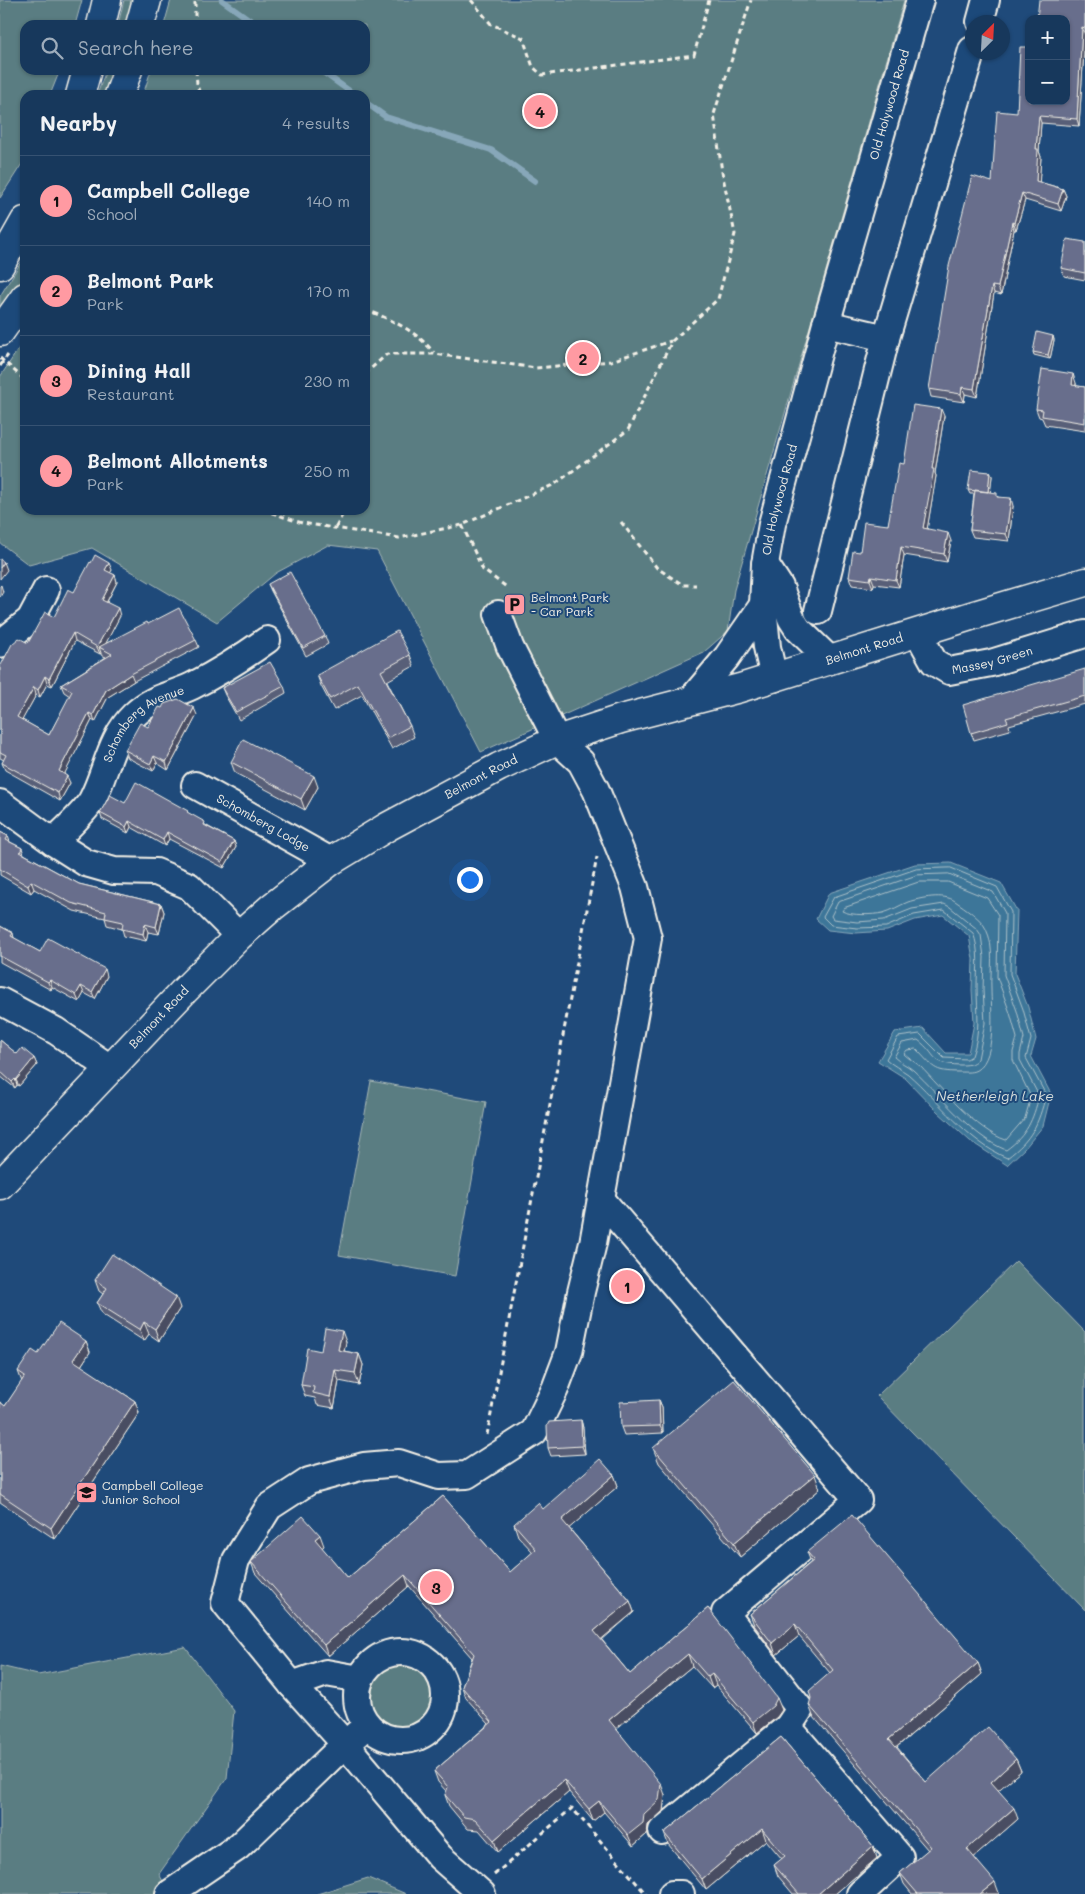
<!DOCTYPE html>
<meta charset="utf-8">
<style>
body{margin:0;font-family:Mali,sans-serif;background:#203f62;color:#f1f3f6}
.controls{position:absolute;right:15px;top:15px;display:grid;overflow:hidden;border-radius:10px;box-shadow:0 1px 4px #0004}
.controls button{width:45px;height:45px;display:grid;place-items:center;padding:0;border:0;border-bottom:1px solid #365272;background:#17385c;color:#f1f3f6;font:25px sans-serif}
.compass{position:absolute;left:965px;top:15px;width:45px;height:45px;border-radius:50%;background:#17385c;box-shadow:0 1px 4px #0004;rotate:24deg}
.you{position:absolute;left:469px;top:879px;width:18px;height:18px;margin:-12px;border:4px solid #fff;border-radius:50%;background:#1a73e8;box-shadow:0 0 0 8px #1a73e833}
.badge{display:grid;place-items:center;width:32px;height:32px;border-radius:50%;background:#ff9aa2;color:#111;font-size:16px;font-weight:700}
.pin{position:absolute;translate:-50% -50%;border:2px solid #fff;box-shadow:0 1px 5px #0006}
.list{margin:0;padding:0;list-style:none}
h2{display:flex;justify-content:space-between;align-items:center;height:65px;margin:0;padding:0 20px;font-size:21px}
h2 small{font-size:16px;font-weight:400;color:#9eacbb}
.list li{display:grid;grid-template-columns:32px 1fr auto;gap:15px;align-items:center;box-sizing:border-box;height:90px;padding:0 20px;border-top:1px solid #365272}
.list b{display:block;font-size:19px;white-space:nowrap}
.list p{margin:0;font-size:16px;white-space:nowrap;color:#9eacbb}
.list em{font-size:16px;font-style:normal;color:#9eacbb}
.icon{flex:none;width:28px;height:28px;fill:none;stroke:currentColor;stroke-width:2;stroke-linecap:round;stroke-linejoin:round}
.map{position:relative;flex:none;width:1085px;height:1894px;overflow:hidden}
.search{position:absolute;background:#17385c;box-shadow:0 1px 4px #0004;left:20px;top:20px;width:350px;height:55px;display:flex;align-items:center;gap:12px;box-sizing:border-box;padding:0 18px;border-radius:15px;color:#9eacbb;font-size:19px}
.panel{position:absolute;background:#17385c;box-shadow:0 1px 4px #0004;left:20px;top:90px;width:350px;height:425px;border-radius:15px}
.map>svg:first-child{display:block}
.green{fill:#5a7d82;stroke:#a7b7b5}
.water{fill:#3e7699;stroke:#87a7b9}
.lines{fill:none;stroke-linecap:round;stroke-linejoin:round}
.shore{stroke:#abc0c8;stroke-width:1}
.stream{stroke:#87a7b9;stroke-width:6}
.minor-casing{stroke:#f4f1e8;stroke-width:30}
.major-casing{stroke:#f4f1e8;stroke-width:31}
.highway-casing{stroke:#f4f1e8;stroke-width:31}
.path{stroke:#f4f1e8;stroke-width:3;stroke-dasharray:5 4;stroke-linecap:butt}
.minor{stroke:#1f4a7a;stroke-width:26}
.major{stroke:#1f4a7a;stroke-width:28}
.highway{stroke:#1f4a7a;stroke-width:28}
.path-bridge{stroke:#f4f1e8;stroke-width:3;stroke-dasharray:5 4;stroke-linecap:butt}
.wall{fill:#595f78;stroke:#f4f1e8;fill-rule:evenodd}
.shaded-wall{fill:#484d62;stroke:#f4f1e8}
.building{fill:#676e8c;stroke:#f4f1e8}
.labels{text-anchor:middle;stroke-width:4;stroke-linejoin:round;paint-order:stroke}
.street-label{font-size:12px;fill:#f4f1e8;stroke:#1f4a7a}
.poi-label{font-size:12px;fill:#f4f1e8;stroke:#1f4a7a;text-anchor:start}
.water-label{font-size:14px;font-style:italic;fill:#d9dfdc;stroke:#1f4a7a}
</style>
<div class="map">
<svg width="1085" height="1894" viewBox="0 0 1085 1894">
<rect width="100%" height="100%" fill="#1f4a7a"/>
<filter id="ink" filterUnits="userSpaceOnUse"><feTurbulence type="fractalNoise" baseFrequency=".02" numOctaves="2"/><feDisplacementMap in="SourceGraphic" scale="10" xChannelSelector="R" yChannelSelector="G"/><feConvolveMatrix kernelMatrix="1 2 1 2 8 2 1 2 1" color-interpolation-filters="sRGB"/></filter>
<g filter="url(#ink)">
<path class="green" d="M0,0H82L75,25H25V70H60L50,95H25V159L0,198Z
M124,0H136L130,25H118Z
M171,0H904L734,590L728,631L704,652L481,752L377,551L328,545L276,573L217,622L92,548L29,565L0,543V377L25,339V510H365V95H143L151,70H365V25H164Z
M106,70H118L110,95H97Z
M25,256V281L0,317V296Z
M371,1081L486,1102L455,1276L339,1255Z
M1016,1261L1085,1332V1610L877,1396Z
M185,1647L234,1711L227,1778L159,1874L170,1894H0V1666L38,1675Z
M403,1662C441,1661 457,1728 397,1728C363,1729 361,1666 403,1662Z
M368,1878L406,1894H317Z"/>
<path class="water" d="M951,863L1001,883L1017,911L1015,974L1028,1007L1036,1039L1031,1056L1051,1094L1043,1126L1025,1148L1007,1165L970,1141L937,1111L905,1078L878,1061L895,1032L923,1028L946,1053H968L974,1023L972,990L973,959L969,936L943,915L915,920L887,931L856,933L828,930L816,919L829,893L915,864Z"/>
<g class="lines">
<path class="shore" d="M951,868L997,887L1011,912L1010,974L1023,1009L1031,1039L1026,1058L1046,1095C1038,1125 1032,1139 1007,1158C968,1142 939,1101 908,1074C901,1069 892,1065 886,1059L898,1037L920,1034L944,1058L967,1059L972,1056C981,1031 977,1012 977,987C977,969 980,950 973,933L944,910L914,915L886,927L857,928L831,925L823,917L834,897L916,869Z
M949,874L993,892L1005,913L1004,975L1017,1011L1024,1038L1020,1054V1060L1039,1096C1033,1120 1027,1135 1006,1150C969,1135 942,1096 913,1070C907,1065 899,1062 894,1057L902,1043L918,1040C938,1055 929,1064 960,1065C967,1065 972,1065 978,1059L985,1023L983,990L984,957L981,935L977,929L950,907L944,904L912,909L884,920L857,922L833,919L831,916L838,902L917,875Z
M919,882H948L987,898L998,915L997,977L1010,1013L1017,1038L1013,1052V1060L1031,1097L1025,1118L1006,1140C977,1131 941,1088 920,1066C915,1062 909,1059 904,1054L907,1050L916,1049C934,1067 932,1072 960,1072C966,1072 973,1073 978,1069C997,1056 991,1008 991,989C990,970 995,947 986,929C981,918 965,908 955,901C944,893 920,898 908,902C900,905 891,911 883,913C873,915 851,916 842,911L844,908Z"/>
<path class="stream" d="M222,0L257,25
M320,70L355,95
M365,102L386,117L491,150L535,181"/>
<defs>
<g id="minor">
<path d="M980,22L986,0"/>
<path d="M826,324L886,338"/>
<path d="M765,564L780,587L791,618L798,629L830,660"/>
<path d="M818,611L886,338L972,50"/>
<path id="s1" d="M918,633L934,662L949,671L991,663L1085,634"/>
<path d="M0,644L30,620L46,590"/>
<path id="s2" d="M774,678L767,647L763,605L765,564L772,524L826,324L920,0"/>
<path d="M691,700L727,657L763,605"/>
<path id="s3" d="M195,785L331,861"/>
<path d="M0,803L53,842L86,863L114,871L156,872L189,886L239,936"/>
<path id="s4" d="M53,842C64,831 85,812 92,800C107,771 110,738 134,715C154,696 169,697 192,686C218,673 243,657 267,640"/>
<path d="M0,1001L56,1031L110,1068"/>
<path d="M601,1199L858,1500L725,1613L800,1709L788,1727L900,1857L860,1894"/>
<circle cx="401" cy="1696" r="44"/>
<path d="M292,1685L326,1673L360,1679"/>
<path d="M662,1831L788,1727"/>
<path d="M169,1894L238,1847L345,1744L358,1733"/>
<path d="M482,1894L440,1857L345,1744L292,1685L225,1603L236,1560L269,1507L309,1481L364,1466L399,1463L439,1476L467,1475L534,1432L555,1389L569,1352L581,1292L593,1243L648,938L635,887L596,790L581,762L557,740L510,647L498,614"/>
<path d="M672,1894H681"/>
</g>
<g id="major">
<path id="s5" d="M0,1185L184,991L239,936L272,907L331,861L387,827L499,767L557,740L621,719L740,688L971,616L1085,582"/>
</g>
<path id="highway" d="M101,25L107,0
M140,25L147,0
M80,95L87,70
M119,95L128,70
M0,265L25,221
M0,332L25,297"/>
</defs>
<use href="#minor" class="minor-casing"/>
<use href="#major" class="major-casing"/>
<use href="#highway" class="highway-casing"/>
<path class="path" d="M471,0L491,24L523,38L533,67L542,75L694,55L709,0
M195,25V0
M196,70L197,84L200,95
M365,309C391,320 416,330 434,353
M0,366L8,355
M365,374L387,354H434L536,368L611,361L671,341
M263,510L302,523L399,538L462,525L555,484L628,430L672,341L718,299L735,234L722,172L714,114L751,0
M621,522L657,568L683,585H696
M462,525L483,570L508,588
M336,527L345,510
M487,1435L597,857
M494,1875L572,1808L646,1894"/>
<use href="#minor" class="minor"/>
<use href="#major" class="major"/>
<use href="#highway" class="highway"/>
<path class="path-bridge" d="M0,358L25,380"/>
</g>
<path class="wall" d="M1085,0V35L1079,126L1041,123L1039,151L1041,157L1039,182L1063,189L1066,196L1061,211L1025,200L1016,230H1014L1001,295L994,293L977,397L965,394L964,402L931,397L929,389L992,182L1017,113L1029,101Z
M1085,242V280L1064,276L1061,268Z
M1053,336L1054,340L1050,359L1034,355L1033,352Z
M1076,383V386L1085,387V431L1045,425L1042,418L1039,417L1036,409Z
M944,416L935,473L936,476L927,529L951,541L947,562L904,555L899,587L874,584L873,588L852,585L849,577L860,552L888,525L904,464Z
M990,472L992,476L990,492L1013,506L1009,541L973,537L970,530L974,494H970L968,490Z
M112,570L110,573L115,575L117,582L107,602L120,616L105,644L148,624L196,640L199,647L134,681L108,697L95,722L92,720L64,774L70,783L60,801L5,770L2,763L4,760L0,758V665H1L28,643L54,617L74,592ZM75,641L100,654L101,653V655L106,657L61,685L64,692L70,696L49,735L22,720L36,695L40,697L47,684L52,686Z
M268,584L325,636L328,644L306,656L271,591Z
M410,655L414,666L387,681L410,726L414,737L392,749L362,695L334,710L321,686L317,675Z
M1085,669V704L1009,725L1010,730L974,740L971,733Z
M284,686L286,693L239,720L225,695L222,688Z
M162,708L197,715L168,770L157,763L153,771L128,758L125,750L148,727Z
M231,762L318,787L305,810L235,773Z
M125,803L188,813L207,826L234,841L236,847L224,868L169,839L165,846L131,827L128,833L102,819L100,813Z
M0,832L8,836L10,842L22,848L24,854L79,884L161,904L164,912L159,934L148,932L146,941L124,936L122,929L107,925L105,918L74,911L34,889L31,893L0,875Z
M0,926L13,933L14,938L40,952L107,976L95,999L84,993L79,1002L52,987L51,990L0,962Z
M0,1040L17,1054L34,1058L37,1065L19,1086L17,1085L15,1088L0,1076Z
M95,1280L180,1308L159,1341L149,1334L144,1341L102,1314L97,1303L103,1294L99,1291Z
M86,1341L90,1352L81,1366L135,1401L139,1413L55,1539L0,1502V1402L5,1406L22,1382L18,1371L38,1354Z
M346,1342L344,1351L359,1354L363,1365L359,1385L339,1381L334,1408L317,1405L315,1398L305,1396L301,1385L321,1351Z
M659,1400L662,1407L663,1433L624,1435L621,1427Z
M581,1420L583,1428L585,1454L551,1456L548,1448Z
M653,1448L820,1489L740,1557L659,1463Z
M614,1475L618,1486L569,1528L630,1601L634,1612L602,1640L630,1674L708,1608L782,1710L777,1717L757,1733L716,1685L712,1688L692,1666L616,1729L665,1795L663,1811L648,1825L647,1834L633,1846L604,1812L593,1821L569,1792L498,1852L479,1830L468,1829L449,1806L445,1795L446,1791L438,1782L434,1771L489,1724L466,1698L462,1687L472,1658L409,1586L328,1656L255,1573L251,1562L324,1546L322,1548L348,1578L443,1496L510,1572L533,1552L518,1536L514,1524L543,1509Z
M807,1552L978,1663L982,1674L897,1747L926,1782L1016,1759L1021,1771L998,1790L1018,1819L974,1857L999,1893L998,1894H912L904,1884L900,1873L928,1850L813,1716L809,1705L830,1673L799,1636L776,1655L754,1625L750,1614L811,1562Z
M781,1737L873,1846L877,1858L835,1894H793L778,1876L774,1865L782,1859L766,1840L706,1890L668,1844L664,1833Z"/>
<path class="shaded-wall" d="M1082,27L1085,35L1079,126L1077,119Z
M1039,116L1041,123L1039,151L1041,157L1039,188L1036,181V149Z
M1063,189L1066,196L1061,211L1058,204Z
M1022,193L1025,200L1016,230L1014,223Z
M1012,222L1014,230L1001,295L998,287Z
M992,286L994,293L977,397L974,389Z
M1053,336L1054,340L1050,359L1048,355Z
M1073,374L1076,383L1075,394L1072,385Z
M962,387L965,394L964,402L961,394Z
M941,409L944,416L935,473L936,476L926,536L923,528Z
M990,472L992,476L990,496L988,492Z
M1011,498L1013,506L1009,541L1006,534Z
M948,533L951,541L947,562L944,554Z
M901,547L904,555L899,587L896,580Z
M4,562L7,570L0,579V568Z
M109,563L112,570L108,577L105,570Z
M115,575L117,582L104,607L102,600Z
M871,576L874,584L873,588L870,580Z
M1,585L3,592L0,597V586Z
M118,608L120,616L103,649L99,647L101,653L100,654L97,647Z
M73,633L75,641L52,686L49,679Z
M131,674L134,681L108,697L95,722L93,715L106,690Z
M45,676L47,684L40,697L38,690Z
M34,687L36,695L20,724L17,717Z
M194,708L197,715L168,770L166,762Z
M89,713L92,720L62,779L59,771Z
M154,756L157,763L153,771L150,764Z
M67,776L70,783L60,801L58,793Z
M314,776L318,787L305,810L301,799Z
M129,821L131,827L128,833L126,827Z
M167,832L169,839L165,846L163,840Z
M234,841L236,847L224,868L222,862Z
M31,881L34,889L31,893L28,886Z
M161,904L164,912L159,934L156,927Z
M145,924L148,932L146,941L143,934Z
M105,969L107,976L95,999L92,992Z
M50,980L52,987L51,990L48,982Z
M81,986L84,993L79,1002L76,995Z
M34,1058L37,1065L19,1086L16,1080Z
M15,1079L17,1085L15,1088L12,1082Z
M176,1297L180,1308L159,1341L155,1329Z
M144,1322L149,1334L144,1341L140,1330Z
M342,1331L346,1342L342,1361L338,1350Z
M86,1341L90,1352L77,1372L73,1360Z
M359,1354L363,1365L359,1385L355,1373Z
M335,1370L339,1381L334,1408L330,1397Z
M659,1400L662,1407L663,1433L660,1426Z
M135,1401L139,1413L55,1539L51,1528Z
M581,1420L583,1428L585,1454L582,1446Z
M614,1475L618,1486L566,1531L562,1520Z
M815,1475L820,1489L740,1557L734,1543Z
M320,1535L324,1546L319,1550L315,1539Z
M405,1575L409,1586L328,1656L324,1645Z
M630,1601L634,1612L598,1642L594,1631Z
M795,1624L799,1636L776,1655L772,1643Z
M688,1654L692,1666L613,1731L609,1720Z
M978,1663L982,1674L893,1750L889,1739Z
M712,1674L716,1685L712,1688L708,1677Z
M777,1698L782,1710L777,1717L757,1733L753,1722Z
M1016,1759L1021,1771L995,1793L991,1782Z
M564,1780L569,1792L498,1852L494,1840Z
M661,1784L665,1795L663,1811L648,1825L647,1834L633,1846L628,1835L644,1814Z
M599,1801L604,1812L593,1821L589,1809Z
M1014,1808L1018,1819L971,1860L967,1849Z
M762,1829L766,1840L706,1890L702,1879Z
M873,1846L877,1858L835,1894H818Z
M995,1882L999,1893L998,1894H980Z"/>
<path class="building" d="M1039,0H1085V28L1082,27L1077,119L1039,116L1036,149H1038L1036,181L1063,189L1058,204L1022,193L1014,223L1012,222L998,287L992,286L974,389L962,387L961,394L929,389L949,266L972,176L992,182L997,111L1017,113L1020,47H1029V101H1066V19H1037Z
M1067,239L1085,242V273L1061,268Z
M1037,332L1053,336L1048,355L1033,352Z
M1042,369L1073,374L1072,385L1085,387V423L1042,416L1043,410L1036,409Z
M913,405L941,409L932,469H934L923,528L948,533L944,554L901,547L896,580L871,576L870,580L849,577L853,551L860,552L864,522L888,525L899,463L904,464Z
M971,470L990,472L988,492L968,490Z
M975,490L997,493V497L1011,498L1006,534L970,530Z
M95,555L109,563L105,570L115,575L102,600L118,608L97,647L73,633L49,679L45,676L38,690L34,687L17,717L49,735L72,691L61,685L112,654L99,647L147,622L148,624L179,608L196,640L131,674L106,690L93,715L89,713L59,771L67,776L58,793L2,763L6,755L0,752V665H1L12,644L19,638L28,643L45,612L54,617L68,589L74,592L90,562L91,563Z
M0,559L4,562L0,568Z
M290,572L325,636L303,648L268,584Z
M397,631L410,655L381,671L410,726L388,738L358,684L330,699L317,675Z
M270,662L284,686L236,712L222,688Z
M1085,669V696L1006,718L1008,722L971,733L963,705Z
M178,699L194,708L166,762L154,756L150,764L125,750L140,723L148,727L159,707L162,708L164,704Z
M243,739L314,776L301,799L231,762Z
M136,782L188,811L187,812L205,822L204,825L234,841L222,862L167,832L163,840L129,821L126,827L100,813L110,795L125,803Z
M0,832L8,836L6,840L22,848L20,852L79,884L161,904L156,927L145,924L143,934L122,929L123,922L105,918L106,912L71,903L31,881L28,886L0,869Z
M0,926L13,933L11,936L40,952L48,938L105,969L92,992L81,986L76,995L50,980L48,982L0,956Z
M0,1040L17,1054L22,1048L34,1058L16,1080L15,1079L12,1082L0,1071Z
M112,1254L176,1297L155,1329L144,1322L140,1330L97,1303L107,1288L95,1280Z
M59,1323L86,1341L73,1360L135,1401L51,1528L0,1494V1402L5,1406L25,1376L18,1371L32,1350L38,1354Z
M325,1328L342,1331L338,1350L359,1354L355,1373L335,1370L330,1397L313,1393L314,1387L301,1385L307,1348L321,1351Z
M734,1380L815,1475L734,1543L653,1448Z
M659,1400L660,1426L621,1427L620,1402Z
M581,1420L582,1446L548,1448L547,1426L549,1422Z
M600,1459L614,1475L562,1520L630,1601L594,1631L630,1674L708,1608L777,1698L773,1706L753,1722L712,1674L708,1677L688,1654L609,1720L661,1784L659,1800L644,1814L643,1823L628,1835L599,1801L589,1809L564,1780L494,1840L475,1819L464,1817L445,1795L448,1787L434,1771L492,1722L462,1687L474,1654L405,1575L324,1645L251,1562L303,1516L320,1535L315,1539L348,1578L443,1496L510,1572L536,1549L514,1524L538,1503L543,1509Z
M852,1515L978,1663L889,1739L926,1782L988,1727L1016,1759L991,1782L1014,1808L967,1849L995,1882L980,1894H918L900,1873L931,1847L809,1705L811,1698L809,1691L833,1670L795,1624L772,1643L750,1614L814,1560L807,1552Z
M781,1737L873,1846L818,1894H799L774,1865L785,1856L762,1829L702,1879L664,1833Z"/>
</g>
<defs>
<symbol id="parking-square" viewBox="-11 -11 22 22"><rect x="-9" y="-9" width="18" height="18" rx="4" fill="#ff9aa2" stroke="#1f4a7a"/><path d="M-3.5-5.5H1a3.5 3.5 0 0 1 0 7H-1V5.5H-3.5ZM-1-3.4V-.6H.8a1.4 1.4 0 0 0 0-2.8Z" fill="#111"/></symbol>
<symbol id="school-square" viewBox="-11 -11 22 22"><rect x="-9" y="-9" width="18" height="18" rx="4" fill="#ff9aa2" stroke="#1f4a7a"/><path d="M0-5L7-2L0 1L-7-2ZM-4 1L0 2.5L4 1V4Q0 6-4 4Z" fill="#111"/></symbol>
</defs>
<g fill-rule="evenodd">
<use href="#parking-square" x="502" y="592" width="25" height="25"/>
<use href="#school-square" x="74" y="1480" width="25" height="25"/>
</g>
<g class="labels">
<g class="street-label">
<text dy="4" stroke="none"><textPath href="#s2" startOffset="591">Old Holywood Road</textPath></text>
<text dy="4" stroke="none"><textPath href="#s2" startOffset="181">Old Holywood Road</textPath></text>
<text dy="4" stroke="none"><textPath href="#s5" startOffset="1041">Belmont Road</textPath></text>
<text dy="4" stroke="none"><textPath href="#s1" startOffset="95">Massey Green</textPath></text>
<text dy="4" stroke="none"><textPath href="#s4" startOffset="154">Schomberg Avenue</textPath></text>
<text dy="4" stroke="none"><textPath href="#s5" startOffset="636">Belmont Road</textPath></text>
<text dy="4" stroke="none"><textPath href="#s3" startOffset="78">Schomberg Lodge</textPath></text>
<text dy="4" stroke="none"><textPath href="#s5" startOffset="231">Belmont Road</textPath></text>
</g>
<g class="poi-label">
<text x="531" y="602">Belmont Park<tspan x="531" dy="14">- Car Park</tspan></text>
<text x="102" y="1490">Campbell College<tspan x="102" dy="14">Junior School</tspan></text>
</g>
<g class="water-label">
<text x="995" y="1101">Netherleigh Lake</text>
</g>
</g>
</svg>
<div class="controls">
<button>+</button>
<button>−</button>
</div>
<svg class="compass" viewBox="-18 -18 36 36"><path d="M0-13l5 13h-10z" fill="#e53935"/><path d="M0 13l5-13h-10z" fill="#9eacbb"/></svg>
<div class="you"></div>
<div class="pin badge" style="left:627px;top:1286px">1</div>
<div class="pin badge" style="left:583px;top:358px">2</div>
<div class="pin badge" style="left:436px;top:1587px">3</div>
<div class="pin badge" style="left:540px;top:111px">4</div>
<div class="search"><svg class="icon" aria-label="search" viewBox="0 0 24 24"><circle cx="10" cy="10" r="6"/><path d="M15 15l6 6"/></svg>Search here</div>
<section class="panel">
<h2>Nearby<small>4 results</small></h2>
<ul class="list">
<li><span class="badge">1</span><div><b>Campbell College</b><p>School</p></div><em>140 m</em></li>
<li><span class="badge">2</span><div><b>Belmont Park</b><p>Park</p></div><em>170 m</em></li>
<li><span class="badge">3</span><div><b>Dining Hall</b><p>Restaurant</p></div><em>230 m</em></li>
<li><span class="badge">4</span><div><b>Belmont Allotments</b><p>Park</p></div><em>250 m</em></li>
</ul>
</section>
</div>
